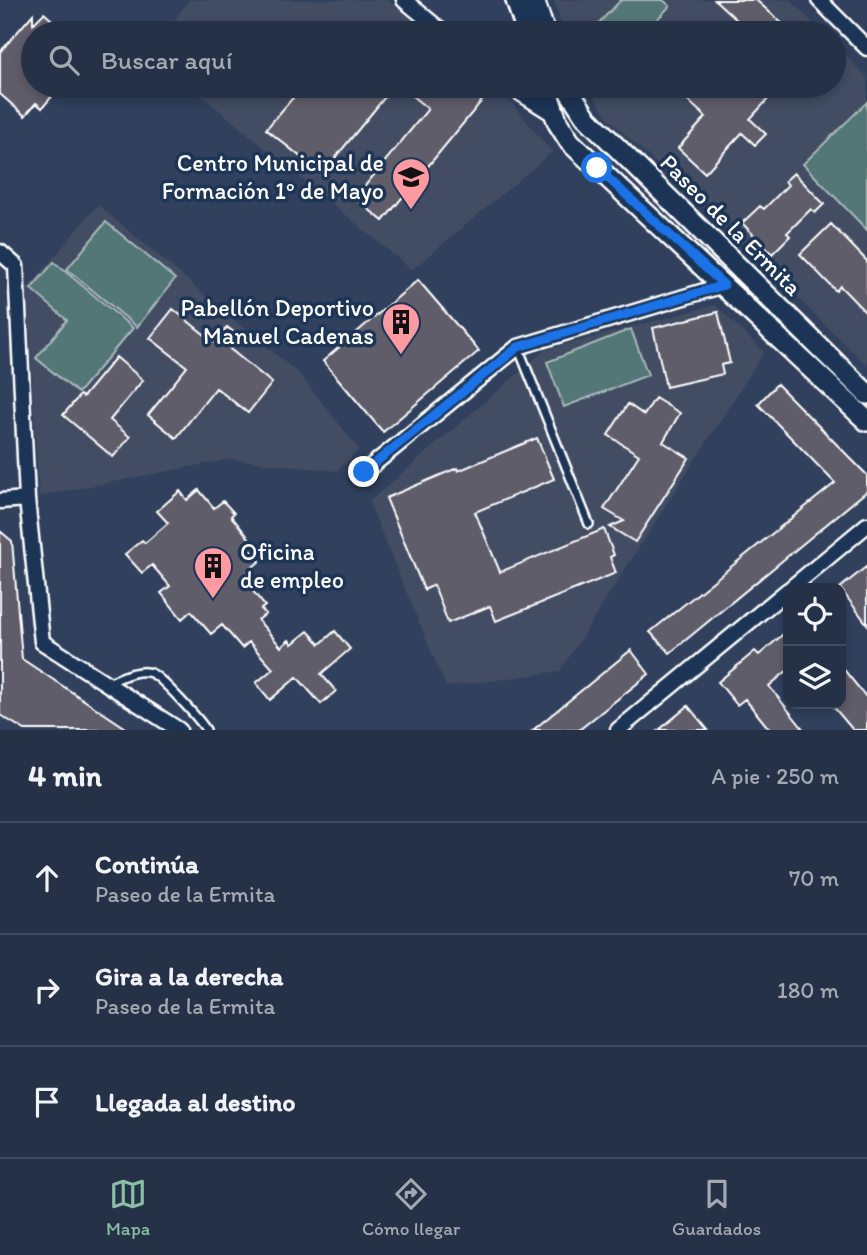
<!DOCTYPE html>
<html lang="es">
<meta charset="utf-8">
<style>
body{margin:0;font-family:Itim,sans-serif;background:#313d51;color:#f1f3f6}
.controls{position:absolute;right:21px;bottom:21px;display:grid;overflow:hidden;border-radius:14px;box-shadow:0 4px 10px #0003}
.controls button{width:63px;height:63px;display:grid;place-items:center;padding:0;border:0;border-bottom:2px solid #424c5f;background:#253146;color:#f1f3f6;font:35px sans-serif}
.stop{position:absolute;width:21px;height:21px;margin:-16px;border:5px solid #1a73e8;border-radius:50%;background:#fff}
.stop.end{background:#1a73e8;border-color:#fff;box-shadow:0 2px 7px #0008}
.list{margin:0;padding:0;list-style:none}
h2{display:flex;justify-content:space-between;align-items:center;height:91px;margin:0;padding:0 28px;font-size:30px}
h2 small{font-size:23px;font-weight:400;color:#a3a9b3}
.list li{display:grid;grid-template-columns:46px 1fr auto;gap:21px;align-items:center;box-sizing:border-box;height:112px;padding:0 28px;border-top:2px solid #424c5f}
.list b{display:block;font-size:26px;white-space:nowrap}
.list p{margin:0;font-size:23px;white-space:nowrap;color:#a3a9b3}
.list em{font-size:23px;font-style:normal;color:#a3a9b3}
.icon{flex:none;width:38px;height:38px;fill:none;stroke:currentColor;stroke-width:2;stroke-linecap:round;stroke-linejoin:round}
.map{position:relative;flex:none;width:867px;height:730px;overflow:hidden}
.search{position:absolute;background:#253146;box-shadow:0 4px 10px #0003;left:21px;right:21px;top:21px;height:77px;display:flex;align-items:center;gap:18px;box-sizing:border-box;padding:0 24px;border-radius:38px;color:#a3a9b3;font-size:26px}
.sheet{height:427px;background:#253146}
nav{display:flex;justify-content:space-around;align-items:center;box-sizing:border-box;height:98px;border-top:2px solid #424c5f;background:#253146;font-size:19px;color:#a3a9b3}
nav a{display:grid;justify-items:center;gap:4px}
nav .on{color:#8abfa5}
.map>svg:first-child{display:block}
.built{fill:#434d64}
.green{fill:#537676;stroke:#a9baba;stroke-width:2}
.building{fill:#605d6b;stroke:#fff;stroke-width:2}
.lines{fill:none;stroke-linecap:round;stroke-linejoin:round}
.lane-casing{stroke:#fff;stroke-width:12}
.street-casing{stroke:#fff;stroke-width:19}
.secondary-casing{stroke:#fff;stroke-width:24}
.lane{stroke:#1d3557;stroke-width:7}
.street{stroke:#1d3557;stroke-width:14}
.secondary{stroke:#1d3557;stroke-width:19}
.route{stroke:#1a73e8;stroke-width:9}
.labels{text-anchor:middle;stroke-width:7;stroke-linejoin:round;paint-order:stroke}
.poi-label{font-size:24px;fill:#fff;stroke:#1d3557;text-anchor:end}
.street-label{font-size:24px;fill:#fff;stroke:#1d3557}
</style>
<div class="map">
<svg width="867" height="730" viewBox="0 0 867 730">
<rect width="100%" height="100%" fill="#31415d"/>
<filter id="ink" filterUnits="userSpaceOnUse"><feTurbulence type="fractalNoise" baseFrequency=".0143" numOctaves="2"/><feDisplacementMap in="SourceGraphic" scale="14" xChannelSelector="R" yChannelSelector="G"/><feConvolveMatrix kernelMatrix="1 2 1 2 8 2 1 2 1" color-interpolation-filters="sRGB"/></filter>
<g filter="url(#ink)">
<path class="built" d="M189,0H388L428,33H165Z
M554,0H790L823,33H564Z
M834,44L867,77V365L726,229L609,119L587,86H834Z
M190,86H492L509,100L552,152L412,270Z
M98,205L300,375L359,449L337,471L231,459L39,496L27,289Z
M715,305L764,352L560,671L446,687L369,502L545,350Z"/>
<path class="green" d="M621,0H663L670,6L644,33H589Z
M867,102V230L803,164Z
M106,222L175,279L137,327L67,269Z
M54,262L133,328L78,393L36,358L67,320L31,289Z
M631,329L648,375L564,407L547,362Z"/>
<path class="building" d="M715,0H756L784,25L776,33H751Z
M44,13L67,33H33V86H61L42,108L36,103L25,116L0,94V52L33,14V24Z
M303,86H394L322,174L266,129Z
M400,86H471L485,97L383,221L355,198L428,109Z
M672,86H715L722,92L728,86H780L750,119L766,134L755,145L742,133L705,173L678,148L706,117Z
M794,173L824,204L815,213L811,209L787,233L790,236L772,254L742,223L760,206L764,209L788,185L785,181Z
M831,224L867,261V314L840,286L836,291L800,254Z
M418,280L479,351L383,432L323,361Z
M173,309L215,343L227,327L240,337L230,349L272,383L248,413L216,388L176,438L148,415L187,367L150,338Z
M718,312L730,363L721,365L723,374L666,387L653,328Z
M116,357L143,380L110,420L130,437L113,457L63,415L80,395L83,397Z
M777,384L867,475V491L670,653L650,632L835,483L758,404Z
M655,398L680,413L663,442L689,458L635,542L610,527L624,521L604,509L639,455L608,435L628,404L644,415Z
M537,438L554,479L475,512L500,572L604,529L614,555L610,557L616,573L496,621L490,606L448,623L434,585L424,590L386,498L457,468L458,471Z
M199,490L214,508L223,501L234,513L231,516L250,539L245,543L260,561L241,577L265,606L261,609L266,614L258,620L281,647L289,640L292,644L308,631L320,644L335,631L350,649L321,674L336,691L321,704L297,677L270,700L256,683L273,669L249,642L242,648L222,625L211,634L191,611L182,619L161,593L170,586L152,565L142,573L125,554L142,540L145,543L168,523L157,511L180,491L187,500Z
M0,531L12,541L22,659L129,730H25L0,715Z
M867,566V624L840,588Z
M788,630V670L769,686L804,730H770L745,699L737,705L718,682L755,651L759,655Z
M631,650L649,674L579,730H533Z
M841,666L867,698V730H853L831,704H841Z
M688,706L708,730H659Z"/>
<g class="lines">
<defs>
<path id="lane" d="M518,347L589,524
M108,683C120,678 138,668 151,673C161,677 201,721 206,730"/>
<path id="street" d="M404,0L444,33
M819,0L867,48
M509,86L555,115
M0,252L16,266L27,499L42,642L179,730
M364,472L518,347L724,285
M0,501L27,499
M791,588L867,525
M618,730L788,590"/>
<path id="secondary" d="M516,0L527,33
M534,0L545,33
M545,86L558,123L570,142L867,421
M566,86L586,117L867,394"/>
</defs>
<use href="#lane" class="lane-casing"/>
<use href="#street" class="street-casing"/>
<use href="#secondary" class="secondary-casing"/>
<use href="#lane" class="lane"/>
<use href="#street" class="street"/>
<use href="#secondary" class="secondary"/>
</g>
</g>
<g class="lines" filter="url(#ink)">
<path class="route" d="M364,472L518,347L724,285L597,168"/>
</g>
<defs>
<symbol id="university-pin" viewBox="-11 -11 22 30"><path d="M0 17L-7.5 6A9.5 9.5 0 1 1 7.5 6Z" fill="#ff9aa2" stroke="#1d3557"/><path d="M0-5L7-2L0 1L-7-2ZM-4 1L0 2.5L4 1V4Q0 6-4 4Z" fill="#111"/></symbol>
<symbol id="building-pin" viewBox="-11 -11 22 30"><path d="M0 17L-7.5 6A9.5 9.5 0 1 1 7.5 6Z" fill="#ff9aa2" stroke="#1d3557"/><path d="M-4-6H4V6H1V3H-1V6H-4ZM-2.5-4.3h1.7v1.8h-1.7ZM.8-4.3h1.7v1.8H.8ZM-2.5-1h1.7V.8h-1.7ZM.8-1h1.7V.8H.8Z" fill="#111"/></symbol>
</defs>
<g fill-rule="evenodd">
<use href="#university-pin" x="389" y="155" width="44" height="60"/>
<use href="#building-pin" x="379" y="300" width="44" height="60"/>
<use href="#building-pin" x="191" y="544" width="44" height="60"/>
</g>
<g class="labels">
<g class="poi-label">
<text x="384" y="171">Centro Municipal de<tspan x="384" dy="28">Formación 1º de Mayo</tspan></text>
<text x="374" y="316">Pabellón Deportivo<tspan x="374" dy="28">Manuel Cadenas</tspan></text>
<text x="240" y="560" text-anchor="start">Oficina<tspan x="240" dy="28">de empleo</tspan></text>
</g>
<g class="street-label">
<text transform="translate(731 225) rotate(45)" y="8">Paseo de la Ermita</text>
</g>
</g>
</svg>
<div class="controls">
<button><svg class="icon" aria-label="locate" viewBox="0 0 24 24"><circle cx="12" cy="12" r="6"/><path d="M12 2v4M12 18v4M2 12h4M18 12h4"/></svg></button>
<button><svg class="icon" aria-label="layers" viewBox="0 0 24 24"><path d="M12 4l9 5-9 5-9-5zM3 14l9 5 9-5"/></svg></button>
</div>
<div class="stop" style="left:597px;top:168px"></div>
<div class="stop end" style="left:364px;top:472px"></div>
<div class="search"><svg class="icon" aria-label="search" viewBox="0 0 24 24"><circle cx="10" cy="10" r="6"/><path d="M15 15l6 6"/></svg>Buscar aquí</div>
</div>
<section class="sheet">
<h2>4 min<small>A pie · 250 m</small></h2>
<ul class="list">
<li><svg class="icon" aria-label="ahead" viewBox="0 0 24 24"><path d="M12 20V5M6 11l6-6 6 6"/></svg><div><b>Continúa</b><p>Paseo de la Ermita</p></div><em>70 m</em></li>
<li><svg class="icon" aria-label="right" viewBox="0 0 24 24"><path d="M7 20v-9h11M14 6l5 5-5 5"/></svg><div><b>Gira a la derecha</b><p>Paseo de la Ermita</p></div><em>180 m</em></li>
<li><svg class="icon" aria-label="arrive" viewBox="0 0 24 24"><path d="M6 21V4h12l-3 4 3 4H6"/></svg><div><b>Llegada al destino</b></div></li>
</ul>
</section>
<nav>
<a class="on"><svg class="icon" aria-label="map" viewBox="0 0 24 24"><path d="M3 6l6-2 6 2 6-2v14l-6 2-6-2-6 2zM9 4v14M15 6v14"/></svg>Mapa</a>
<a><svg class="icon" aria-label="directions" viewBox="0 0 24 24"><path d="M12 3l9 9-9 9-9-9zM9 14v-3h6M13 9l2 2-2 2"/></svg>Cómo llegar</a>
<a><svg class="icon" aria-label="saved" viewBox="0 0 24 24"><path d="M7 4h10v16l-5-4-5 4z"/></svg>Guardados</a>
</nav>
